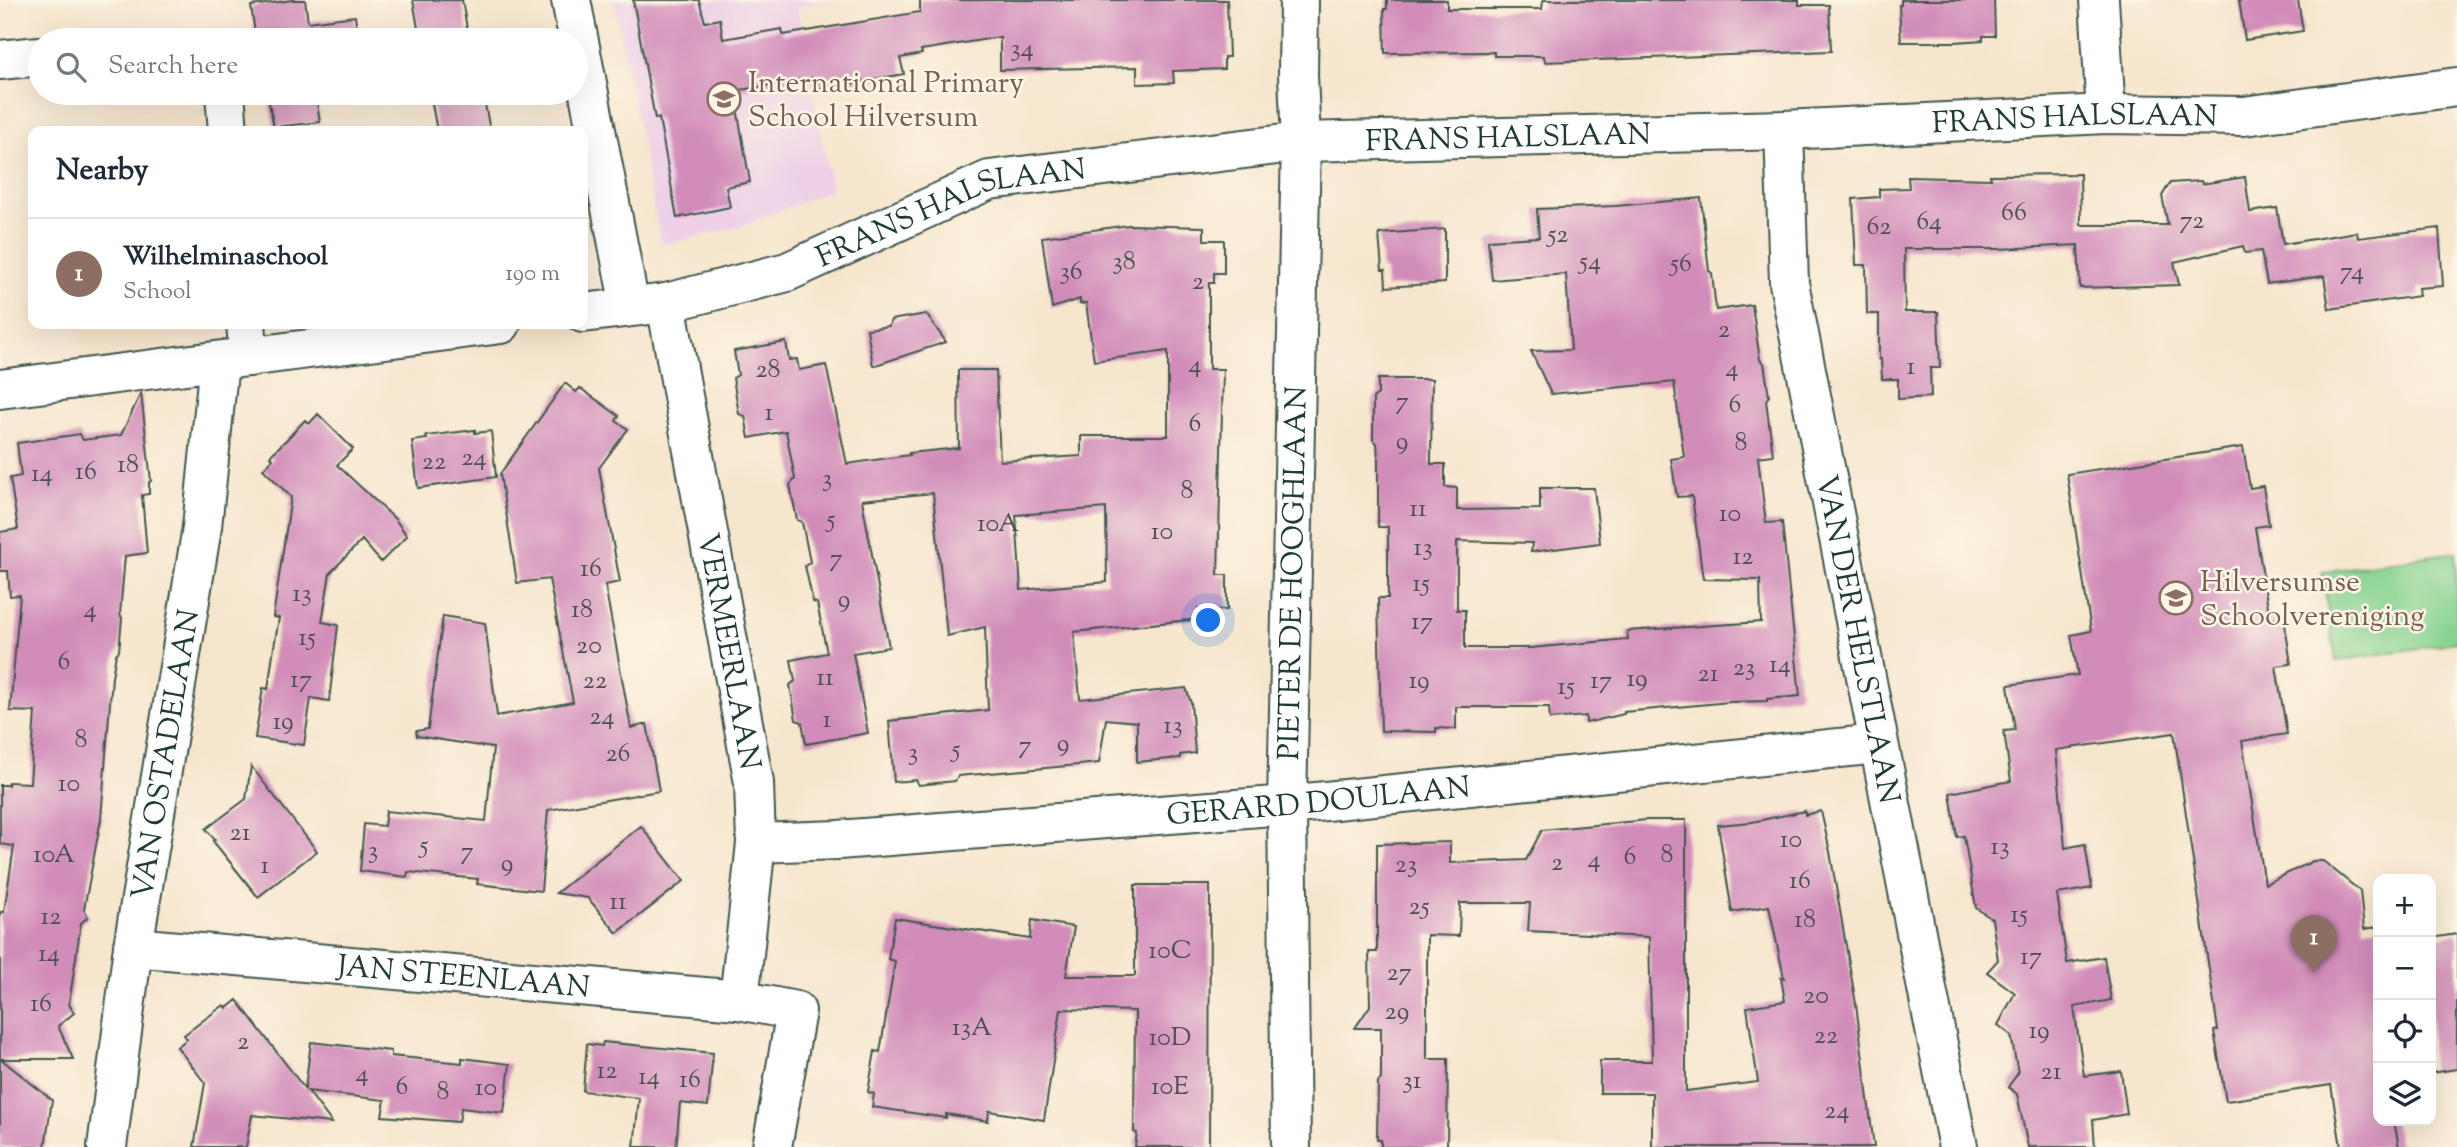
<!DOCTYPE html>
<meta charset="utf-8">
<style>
body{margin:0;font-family:"Sorts Mill Goudy",serif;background:#f6f6f7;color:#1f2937}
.controls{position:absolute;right:21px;bottom:21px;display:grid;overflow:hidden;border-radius:14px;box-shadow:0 7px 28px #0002}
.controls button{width:63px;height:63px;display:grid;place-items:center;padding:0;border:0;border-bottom:2px solid #e0e1e3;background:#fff;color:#1f2937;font:35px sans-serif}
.you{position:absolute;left:1209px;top:621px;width:24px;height:24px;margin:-18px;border:5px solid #fff;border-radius:50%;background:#1a73e8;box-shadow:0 0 0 10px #1a73e833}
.badge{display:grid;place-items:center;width:46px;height:46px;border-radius:50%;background:#7c3aed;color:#fff;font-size:23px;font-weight:700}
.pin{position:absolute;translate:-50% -58px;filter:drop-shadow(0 2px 4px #0008)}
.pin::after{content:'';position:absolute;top:37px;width:24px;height:21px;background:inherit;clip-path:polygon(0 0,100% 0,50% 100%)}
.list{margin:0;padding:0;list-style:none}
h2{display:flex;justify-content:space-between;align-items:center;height:91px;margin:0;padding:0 28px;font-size:30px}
h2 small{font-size:23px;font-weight:400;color:#747a83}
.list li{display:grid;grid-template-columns:46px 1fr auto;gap:21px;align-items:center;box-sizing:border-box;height:112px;padding:0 28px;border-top:2px solid #e0e1e3}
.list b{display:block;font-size:26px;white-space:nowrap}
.list p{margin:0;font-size:23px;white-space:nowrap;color:#747a83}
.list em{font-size:23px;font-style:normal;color:#747a83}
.icon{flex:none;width:38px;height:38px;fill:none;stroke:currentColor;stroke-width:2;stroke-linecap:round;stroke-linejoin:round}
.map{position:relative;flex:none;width:2457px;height:1147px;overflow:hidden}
.search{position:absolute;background:#fff;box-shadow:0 7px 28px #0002;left:28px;top:28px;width:560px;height:77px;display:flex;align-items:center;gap:18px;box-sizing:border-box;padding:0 24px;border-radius:38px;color:#747a83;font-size:26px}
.panel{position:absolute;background:#fff;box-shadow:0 7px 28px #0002;left:28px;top:126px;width:560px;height:203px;border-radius:14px}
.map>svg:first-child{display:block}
.built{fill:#eed0e7}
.green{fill:#87d391;stroke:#538862;stroke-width:2}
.building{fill:#d28cba;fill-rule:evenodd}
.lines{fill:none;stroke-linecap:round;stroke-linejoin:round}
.minor-casing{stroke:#3f564b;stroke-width:42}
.minor{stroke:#fff;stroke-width:38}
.labels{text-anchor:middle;stroke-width:5;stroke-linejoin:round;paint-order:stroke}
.number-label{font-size:26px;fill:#4c5156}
.education-label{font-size:30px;fill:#785e54;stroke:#fcf5e5;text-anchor:start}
.street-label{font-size:30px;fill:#1f3d34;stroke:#fcf5e5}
</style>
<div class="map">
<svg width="2457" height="1147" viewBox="0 0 2457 1147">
<rect width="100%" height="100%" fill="#fcf5e5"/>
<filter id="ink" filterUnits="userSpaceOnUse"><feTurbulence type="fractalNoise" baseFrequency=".0143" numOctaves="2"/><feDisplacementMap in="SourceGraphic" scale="14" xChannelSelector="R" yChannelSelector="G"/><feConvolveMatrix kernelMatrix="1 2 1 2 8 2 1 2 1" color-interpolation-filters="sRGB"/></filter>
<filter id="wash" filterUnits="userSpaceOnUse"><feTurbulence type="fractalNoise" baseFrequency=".00686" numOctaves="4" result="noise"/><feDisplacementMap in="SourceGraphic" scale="28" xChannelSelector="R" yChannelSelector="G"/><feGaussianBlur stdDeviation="1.57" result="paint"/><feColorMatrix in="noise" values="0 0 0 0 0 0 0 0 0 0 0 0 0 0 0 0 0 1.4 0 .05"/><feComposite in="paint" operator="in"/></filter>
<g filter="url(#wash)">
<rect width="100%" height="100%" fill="#f7e6ce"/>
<path class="built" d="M614,0H832L797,7L832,190L738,227L661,245Z"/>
<path class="green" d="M2456,552L2457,642L2336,661L2322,572Z"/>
<g id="blocks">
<path class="building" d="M292,0H305L308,22L355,16L359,40H256L251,6Z
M413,0H462L469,40H420Z
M633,0H699L705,22L720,19L723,39L782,29L783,35L920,12V0H1227L1229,57H1224V69L1173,71L1174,83L1137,84V67L1000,70V37L921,50L922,54L900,58L904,74L814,90L812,78L734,91L750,182L726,187L730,207L677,218L659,118L655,119Z
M1387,0H1447V9H1542L1543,0H1799V5H1829L1831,51L1545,62L1544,56H1494V52L1385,53L1384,9H1387Z
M1901,0H1994L1995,36H1983V40L1955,42H1901L1899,5H1901Z
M2239,0H2298L2303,31L2245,40Z
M267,93H367V95L317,104L320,122L274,127Z
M430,93H483L490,131H437Z
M2080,174L2081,225H2168L2162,196L2170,183L2201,181L2202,184L2245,177L2250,212L2277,208L2283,244L2357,232L2358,238L2439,228L2443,286L2418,288L2419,296L2329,309L2324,276L2267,284L2261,251L2245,253L2243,246L2174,262L2179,285L2080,288L2078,245L1998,249H1904L1905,312H1938L1940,368H1930L1931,397L1898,399V379H1882L1881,359H1879V314H1867L1866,265H1856L1853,199L1879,197V189L1909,188L1908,177L1991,179L1990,175Z
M1701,198L1709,271L1712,273L1716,310L1752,305L1760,360L1764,363L1769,396L1766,400L1773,455L1758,457L1766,523L1782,522L1800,696L1767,699V701L1730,702L1624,712V714L1586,723V716L1550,719L1549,707H1456V729L1436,728V732L1381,731L1378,598H1388V527H1378V459L1377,443L1373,440V398L1378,394V379H1432L1431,464H1445V487L1457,488V510L1540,509V488H1594L1600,543L1531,552L1532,543L1457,541V610H1465V648H1531L1628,639L1627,631L1761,622L1760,580L1703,579L1692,496L1677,497L1671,459L1684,457L1674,382L1551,394L1531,351L1571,350L1566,274L1492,280L1488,240L1539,237L1537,209L1616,206Z
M1129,225L1204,227V240H1224V273H1214V283H1209V369H1223L1218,575H1227V610L1198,609L1199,619L1074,632L1080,699L1186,688L1191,703L1195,753L1180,755V758L1137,762V722L1106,719L1099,763L958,776L955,781L919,785L916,780L894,782L889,721L988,710L985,627L947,636L933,493L862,500L889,647L853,653L868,733L806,744L802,722L796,720L790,685L795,681L791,660L827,653L817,603L813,602L805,566L810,562L802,522L797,520L790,485L795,479L786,431L749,438L745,416L739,414L733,378L738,375L734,351L786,342L789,360L797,359L799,370L826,365L847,464L910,455L909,453L959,448L958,370H996L1000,461L1081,456V436H1168V351L1094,361L1086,303L1080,304V299L1052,308L1042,237ZM1106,508L1107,582L1021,590L1016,515Z
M1445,229V283L1386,287L1385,270H1382L1379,234Z
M926,314L946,342L873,366L867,329L889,326L891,320Z
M565,383L576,392L580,388L601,403L619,416L616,421L628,429L599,468L620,582L605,585L631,728L647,724L659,791L548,810L541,891L477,884L478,879L408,872L407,877L360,871L364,824L384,826L386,811L486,821L493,748L417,736L416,731L428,729L443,616L485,623L497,716L573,702L549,579L517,583L500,474Z
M141,393L151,481L149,482V494L142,495L147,553L125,556L120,614L122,618L119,651L116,654L112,677L101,819L84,909L88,917L81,923L69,1004L74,1013L58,1026L73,1059H1L52,1100L45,1147H0V912H4L14,846L0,844V785H8V782L30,783L35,712L10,711L20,595L10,596L8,571H0V532L18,529L10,478L21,476L17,443L80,434L83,440L121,435Z
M318,414L353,449L337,465L395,519L407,536L381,562L362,540L330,573L322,622L338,625L329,701L311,698L304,745L255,738L263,688L268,689L273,653L279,618L273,617L291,497L263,469L273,459L270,456L288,438L305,420L309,424Z
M475,430V433L491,431L496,477L418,488L412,441L427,439L426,436Z
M2243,447L2250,488L2263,486L2269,525L2255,527L2270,620L2284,618L2291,664L2276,666L2287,734L2242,741L2265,884L2313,861H2323L2360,891L2364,929L2378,927V1121H2394L2399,1147H2341L2331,1085L2226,1101L2214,1031L2218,1030L2174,733L2056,750L2065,848L2085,844L2092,888L2057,894L2067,963L2104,957L2111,1000L2074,1007L2084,1076L2121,1071L2127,1114L2093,1120L2095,1147H2028L2017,1094L2008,1087L2018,1073L2011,1035L1998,1025L2015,993L1987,972L1998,960L1992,919L1976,908L1964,836L1957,837L1950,793L2011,781L2004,731L2015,730L2008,685L2078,675L2071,635L2091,631L2067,474Z
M251,766L317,851L258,897L213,841L215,840L206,829L246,799Z
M1805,811V815L1821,811L1830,852L1856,1004L1874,1147H1652V1093H1600V1061H1652L1649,937L1528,931L1530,903H1460L1459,936L1427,935V1059H1448L1447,1147H1381V1140H1377L1378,1082L1381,1079V1028H1355L1370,1006L1369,952H1377V844L1450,842V863L1526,860L1542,830L1647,820H1686V1091L1758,1082L1747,1007L1785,1001L1781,978H1784L1769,906L1732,912L1718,825L1752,822Z
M641,826L684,881L617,933L588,898L556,893Z
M1135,885H1210L1209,1147H1135L1137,1133L1134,1132L1135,1011L1061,1009L1044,1120L989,1111L988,1121L946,1114V1118L872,1107L874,1094L868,1092L875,1051L880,1052L895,961L888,959L895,918L1030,939L1032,920L1074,927L1066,976H1135Z
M2457,934V1069L2431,1073V938Z
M237,1000L305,1089L311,1042L391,1051V1056L462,1063V1058L510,1064L504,1113L461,1108L459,1122L382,1116L385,1100L308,1091L332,1123L252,1115L246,1147H194L205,1083L177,1047L187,1039L184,1035L205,1019L224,1005L227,1008Z
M603,1042L713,1053L708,1106L680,1103L676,1147H634L639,1098L583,1091L587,1044L602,1046Z"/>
</g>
</g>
<g filter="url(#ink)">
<use href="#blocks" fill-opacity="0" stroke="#3f564b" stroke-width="2"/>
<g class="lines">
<defs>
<g id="minor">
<path d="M571,0L630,307"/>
<path d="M2099,0L2106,114"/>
<path d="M0,60L40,56"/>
<path d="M225,93L228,131"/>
<path id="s1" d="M1784,130L1789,283L1958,1147"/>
<path id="s2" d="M666,303L754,783L756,843L739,1000"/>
<path id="s3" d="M583,313L666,303L787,272L989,180L1301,142L1784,130L2106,114L2244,116L2457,87"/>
<path d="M246,324L249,357"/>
<path d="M0,389L501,324"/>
<path id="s4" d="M756,843L838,840L1287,805L1878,744"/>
<path id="s5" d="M133,947L739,1000L796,1011L772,1147"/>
<path id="s6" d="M107,1147L133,947L202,527L219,362"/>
<path id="s7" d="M1291,1147L1287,805L1301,142L1298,75L1299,0"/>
</g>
</defs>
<use href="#minor" class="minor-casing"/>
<use href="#minor" class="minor"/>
</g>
</g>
<defs>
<symbol id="school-ring" viewBox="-11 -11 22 22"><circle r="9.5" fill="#fcf5e5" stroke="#8d6e63" stroke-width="1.5"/><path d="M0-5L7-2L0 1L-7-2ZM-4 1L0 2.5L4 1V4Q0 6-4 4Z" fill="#8d6e63"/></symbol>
</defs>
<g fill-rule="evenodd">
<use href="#school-ring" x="705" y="80" width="38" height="38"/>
<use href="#school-ring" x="2157" y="579" width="38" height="38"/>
</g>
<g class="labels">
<g class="number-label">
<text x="1022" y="56">34</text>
<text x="2014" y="220">66</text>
<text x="2192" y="228">72</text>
<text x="1929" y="229">64</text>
<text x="1879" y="234">62</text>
<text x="1558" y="242">52</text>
<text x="1124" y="269">38</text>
<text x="1590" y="269">54</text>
<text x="1681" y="271">56</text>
<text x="1071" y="279">36</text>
<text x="2352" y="279">74</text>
<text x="1198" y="289">2</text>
<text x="1724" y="337">2</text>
<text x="1195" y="372">4</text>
<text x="1911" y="374">1</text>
<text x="1732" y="376">4</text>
<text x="768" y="377">28</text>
<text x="1402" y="409">7</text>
<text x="1735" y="412">6</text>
<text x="769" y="420">1</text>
<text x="1195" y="431">6</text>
<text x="1402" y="449">9</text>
<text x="1741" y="450">8</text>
<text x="474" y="465">24</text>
<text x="434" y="469">22</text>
<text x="128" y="472">18</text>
<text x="86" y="479">16</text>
<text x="42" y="481">14</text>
<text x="827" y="486">3</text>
<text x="1187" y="498">8</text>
<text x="1418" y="516">11</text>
<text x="1730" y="521">10</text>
<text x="831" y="527">5</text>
<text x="998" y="531">10A</text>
<text x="1162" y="539">10</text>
<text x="1423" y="555">13</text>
<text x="1743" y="564">12</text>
<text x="836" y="566">7</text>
<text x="591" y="576">16</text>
<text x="1421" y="591">15</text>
<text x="302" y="601">13</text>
<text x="844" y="607">9</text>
<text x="90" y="617">4</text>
<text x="582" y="617">18</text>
<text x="1422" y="629">17</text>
<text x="307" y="645">15</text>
<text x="589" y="653">20</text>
<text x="64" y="669">6</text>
<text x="1780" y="672">14</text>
<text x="1744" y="675">23</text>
<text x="1708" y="681">21</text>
<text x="825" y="685">11</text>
<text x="1637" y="686">19</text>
<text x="301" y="687">17</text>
<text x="595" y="688">22</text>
<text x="1419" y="688">19</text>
<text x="1601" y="688">17</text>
<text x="1566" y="694">15</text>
<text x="602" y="724">24</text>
<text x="827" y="727">1</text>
<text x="283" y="729">19</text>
<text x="1173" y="733">13</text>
<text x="81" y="747">8</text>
<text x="1063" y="751">9</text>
<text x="1025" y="753">7</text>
<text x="956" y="757">5</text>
<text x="913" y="760">3</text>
<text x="618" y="761">26</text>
<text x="69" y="791">10</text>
<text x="240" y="840">21</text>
<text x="1791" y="847">10</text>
<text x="424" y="853">5</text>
<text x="2000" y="854">13</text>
<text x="373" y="858">3</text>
<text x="467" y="859">7</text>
<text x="54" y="862">10A</text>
<text x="1667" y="862">8</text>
<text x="1630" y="864">6</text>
<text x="1594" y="867">4</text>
<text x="1557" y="870">2</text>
<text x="507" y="871">9</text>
<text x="1406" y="872">23</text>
<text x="265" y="873">1</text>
<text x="1800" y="888">16</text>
<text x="618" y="909">11</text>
<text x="1419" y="914">25</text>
<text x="2019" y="922">15</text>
<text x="51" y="924">12</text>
<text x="1805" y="927">18</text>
<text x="1170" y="958">10C</text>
<text x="49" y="961">14</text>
<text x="2031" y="964">17</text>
<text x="1399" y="980">27</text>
<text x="1816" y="1003">20</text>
<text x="41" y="1011">16</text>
<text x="1397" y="1019">29</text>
<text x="972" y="1035">13A</text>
<text x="2039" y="1038">19</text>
<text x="1826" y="1043">22</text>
<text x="1170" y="1045">10D</text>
<text x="243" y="1049">2</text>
<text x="607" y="1078">12</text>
<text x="2051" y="1079">21</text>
<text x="362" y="1081">4</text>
<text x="649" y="1084">14</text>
<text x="690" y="1087">16</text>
<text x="1412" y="1088">31</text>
<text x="402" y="1094">6</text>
<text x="1170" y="1094">10E</text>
<text x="486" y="1095">10</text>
<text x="443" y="1099">8</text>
<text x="1837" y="1118">24</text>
</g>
<g class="education-label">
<text x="748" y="92">International Primary<tspan x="748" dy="34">School Hilversum</tspan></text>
<text x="2200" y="591">Hilversumse<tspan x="2200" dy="34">Schoolvereniging</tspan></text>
</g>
<g class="street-label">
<text dy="10" stroke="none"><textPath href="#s3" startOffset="1519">FRANS HALSLAAN</textPath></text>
<text dy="10" stroke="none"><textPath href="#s3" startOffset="952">FRANS HALSLAAN</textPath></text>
<text dy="10" stroke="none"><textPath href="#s3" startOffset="385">FRANS HALSLAAN</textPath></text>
<text dy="10" stroke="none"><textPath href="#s7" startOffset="574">PIETER DE HOOGHLAAN</textPath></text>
<text dy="10" stroke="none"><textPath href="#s1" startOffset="516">VAN DER HELSTLAAN</textPath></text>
<text dy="10" stroke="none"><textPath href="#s2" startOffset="354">VERMEERLAAN</textPath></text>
<text dy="10" stroke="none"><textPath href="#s6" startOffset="397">VAN OSTADELAAN</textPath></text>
<text dy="10" stroke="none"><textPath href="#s4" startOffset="564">GERARD DOULAAN</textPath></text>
<text dy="10" stroke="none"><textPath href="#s5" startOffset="332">JAN STEENLAAN</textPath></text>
</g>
</g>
</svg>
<div class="controls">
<button>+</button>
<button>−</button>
<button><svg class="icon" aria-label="locate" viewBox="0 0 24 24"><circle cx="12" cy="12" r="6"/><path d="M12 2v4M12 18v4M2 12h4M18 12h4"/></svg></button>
<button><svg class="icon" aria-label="layers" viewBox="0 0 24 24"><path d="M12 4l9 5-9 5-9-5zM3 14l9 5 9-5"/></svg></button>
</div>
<div class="you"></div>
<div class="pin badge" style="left:2314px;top:973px;background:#8d6e63">1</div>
<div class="search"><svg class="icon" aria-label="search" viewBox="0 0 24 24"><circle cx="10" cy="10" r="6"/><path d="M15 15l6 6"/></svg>Search here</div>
<section class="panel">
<h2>Nearby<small></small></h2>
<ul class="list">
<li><span class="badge" style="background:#8d6e63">1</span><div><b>Wilhelminaschool</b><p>School</p></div><em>190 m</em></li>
</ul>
</section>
</div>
